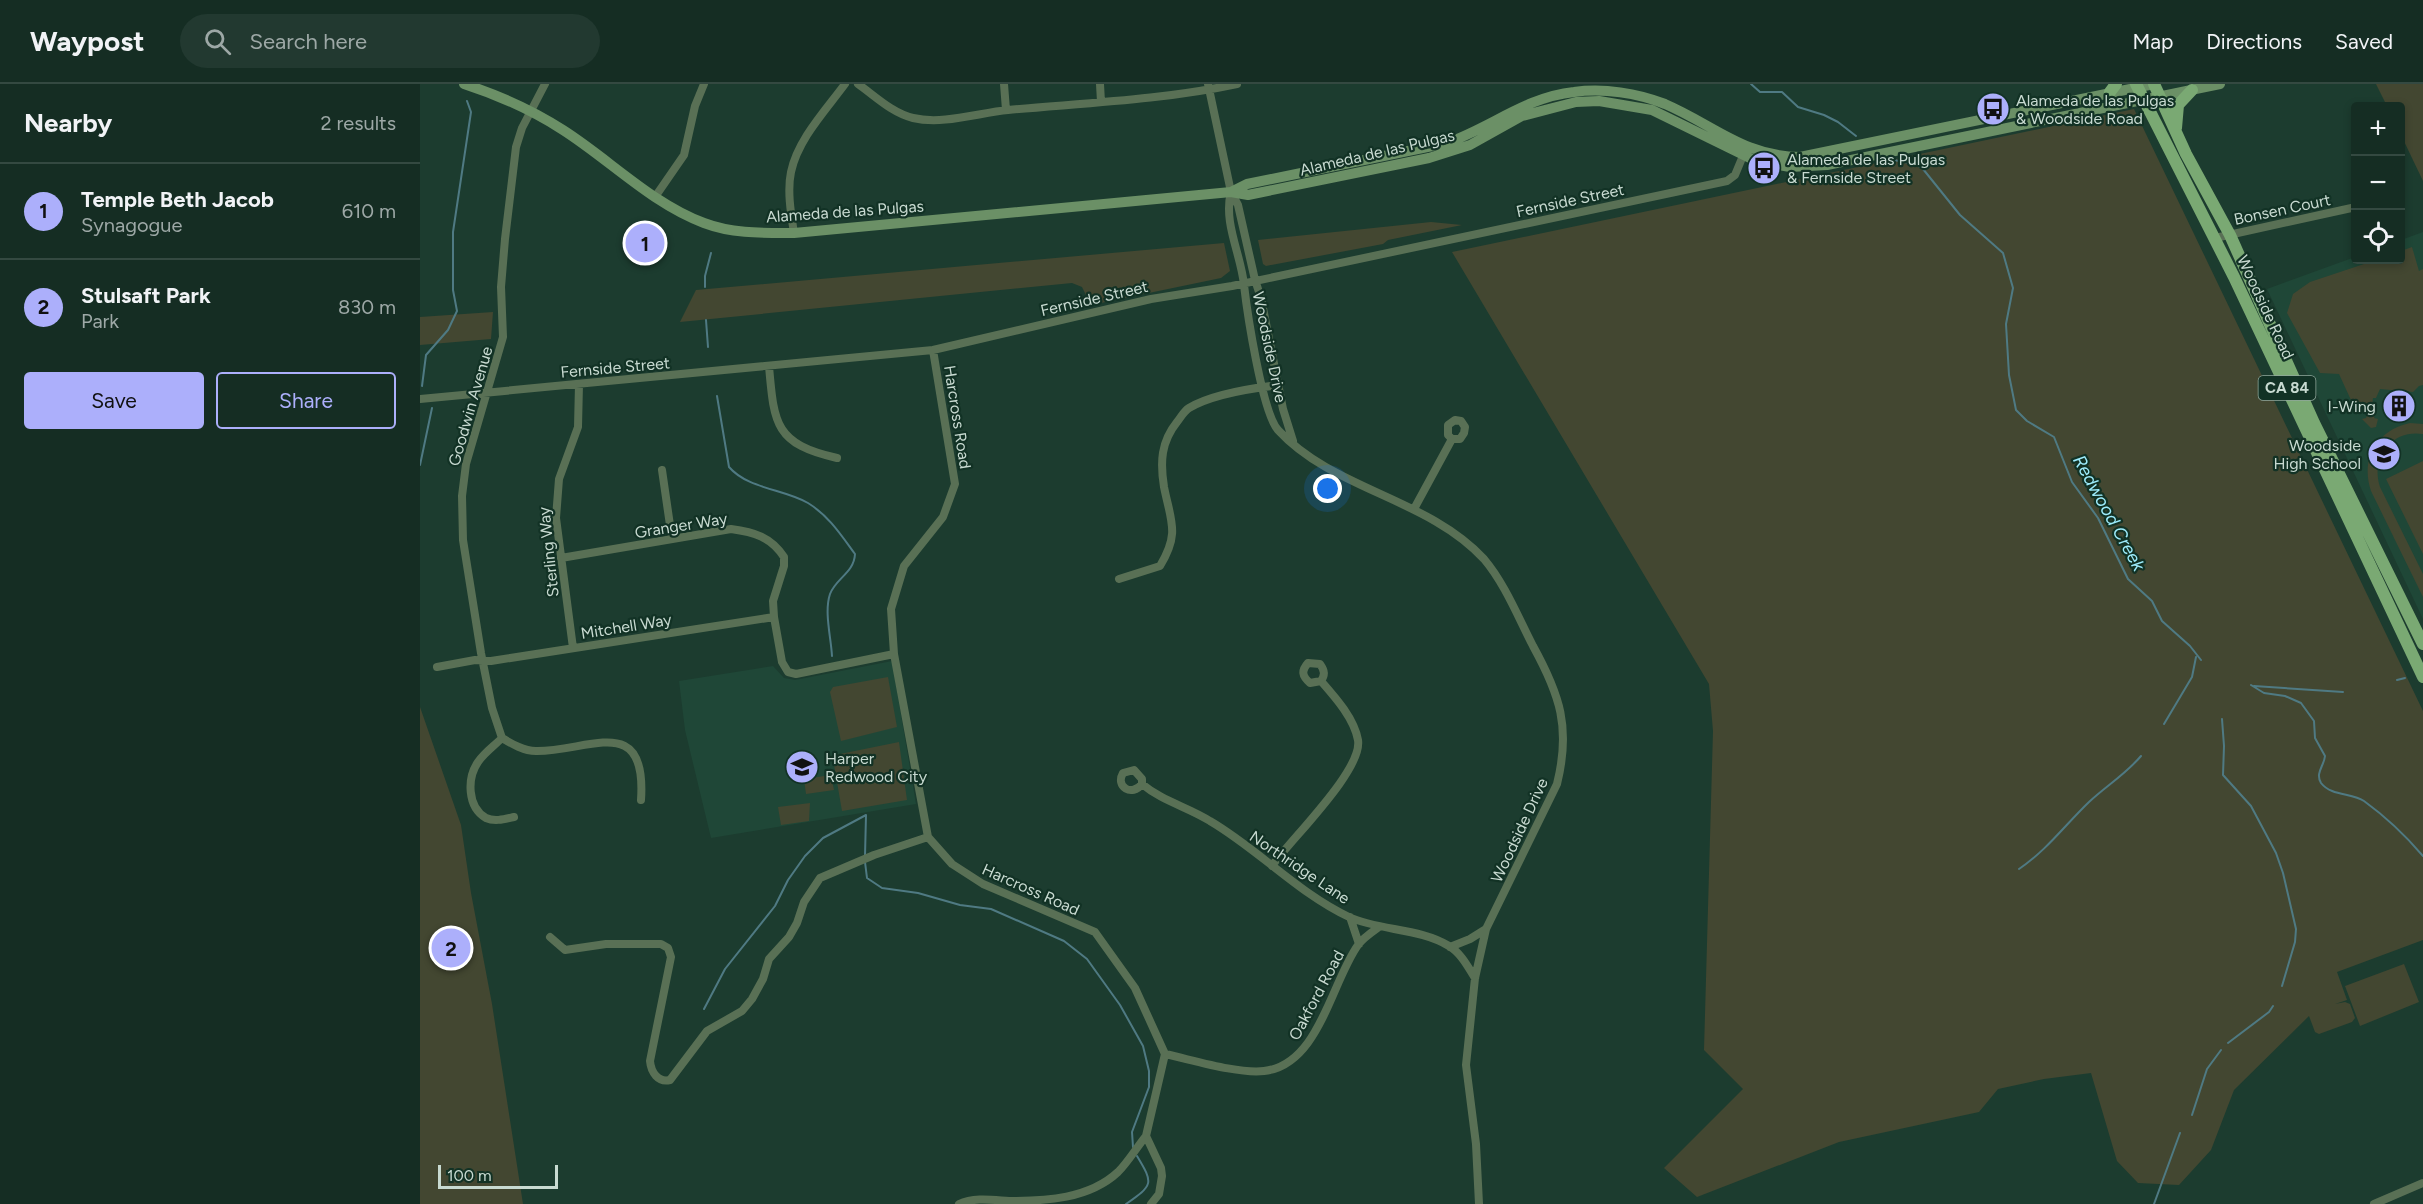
<!DOCTYPE html>
<meta charset="utf-8">
<style>
body{margin:0;font-family:Figtree,sans-serif;background:#223930;color:#f1f3f6}
.controls{position:absolute;right:18px;top:18px;display:grid;overflow:hidden;border-radius:6px;box-shadow:0 3px 9px #0003}
.controls button{width:54px;height:54px;display:grid;place-items:center;padding:0;border:0;border-bottom:2px solid #344941;background:#152d23;color:#f1f3f6;font:30px sans-serif}
.scale{position:absolute;left:18px;bottom:15px;width:120px;box-sizing:border-box;padding-left:6px;border:3px solid #c8dad1;border-top:0;font-size:16px;line-height:21px;white-space:nowrap;color:#c8dad1;-webkit-text-stroke:4px #123225;paint-order:stroke}
.you{position:absolute;left:908px;top:405px;width:21px;height:21px;margin:-15px;border:4px solid #fff;border-radius:50%;background:#1a73e8;box-shadow:0 0 0 9px #1a73e833}
.badge{display:grid;place-items:center;width:39px;height:39px;border-radius:50%;background:#acaffb;color:#111;font-size:20px;font-weight:700}
.pin{position:absolute;translate:-50% -50%;border:3px solid #fff;box-shadow:0 2px 6px #0006}
.list{margin:0;padding:0;list-style:none}
h2{display:flex;justify-content:space-between;align-items:center;height:78px;margin:0;padding:0 24px;font-size:26px}
h2 small{font-size:20px;font-weight:400;color:#9da8a6}
.list li{display:grid;grid-template-columns:39px 1fr auto;gap:18px;align-items:center;box-sizing:border-box;height:96px;padding:0 24px;border-top:2px solid #344941}
.list b{display:block;font-size:22px;white-space:nowrap}
.list p{margin:0;font-size:20px;white-space:nowrap;color:#9da8a6}
.list em{font-size:20px;font-style:normal;color:#9da8a6}
.actions{display:flex;gap:12px;padding:18px 24px}
.actions a{flex:1;padding:14px 0;border:2px solid #acaffb;border-radius:6px;text-align:center;font-size:21px;color:#acaffb}
.actions .main{background:#acaffb;color:#111}
.icon{flex:none;width:33px;height:33px;fill:none;stroke:currentColor;stroke-width:2;stroke-linecap:round;stroke-linejoin:round}
.map{position:relative;flex:none;width:2003px;height:1120px;overflow:hidden}
header{display:flex;align-items:center;gap:36px;box-sizing:border-box;height:84px;padding:0 30px;background:#152d23;border-bottom:2px solid #344941}
header strong{font-size:28px}
nav{display:flex;gap:33px;margin-inline-start:auto;font-size:21px}
.search{width:420px;height:54px;background:#223930;display:flex;align-items:center;gap:15px;box-sizing:border-box;padding:0 21px;border-radius:33px;color:#9da8a6;font-size:22px}
main{display:flex}
aside{flex:1;background:#152d23}
.map>svg:first-child{display:block}
.built{fill:#1f4737}
.green{fill:#434731}
.lines{fill:none;stroke-linecap:round;stroke-linejoin:round}
.stream{stroke:#4f7a83;stroke-width:2}
.minor{stroke:#597055;stroke-width:8}
.secondary{stroke:#6b9066;stroke-width:10}
.primary{stroke:#7aa973;stroke-width:12}
.labels{text-anchor:middle;stroke-width:4.5;stroke-linejoin:round;paint-order:stroke}
.shield{fill:#123225;stroke:#91a89d;stroke-width:1.5}
.shield-label{font-size:15px;font-weight:bold;fill:#c8dad1}
.poi-label{font-size:16px;fill:#c8dad1;stroke:#123225;text-anchor:start}
.street-label{font-size:16px;fill:#c8dad1;stroke:#123225}
.water-label{font-size:18px;font-style:italic;fill:#9decfc;stroke:#123225}
</style>
<header>
<strong>Waypost</strong>
<div class="search"><svg class="icon" aria-label="search" viewBox="0 0 24 24"><circle cx="10" cy="10" r="6"/><path d="M15 15l6 6"/></svg>Search here</div>
<nav><a>Map</a><a>Directions</a><a>Saved</a></nav>
</header>
<main>
<aside>
<h2>Nearby<small>2 results</small></h2>
<ul class="list">
<li><span class="badge">1</span><div><b>Temple Beth Jacob</b><p>Synagogue</p></div><em>610 m</em></li>
<li><span class="badge">2</span><div><b>Stulsaft Park</b><p>Park</p></div><em>830 m</em></li>
</ul>
<div class="actions"><a class="main">Save</a><a>Share</a></div>
</aside>
<div class="map">
<svg width="2003" height="1120" viewBox="0 0 2003 1120">
<rect width="100%" height="100%" fill="#1c3c2f"/>
<path class="built" d="M2003,148V535L1847,205L1935,173L1936,176H1980L1981,156Z
M472,577L496,720L291,754L265,646L259,597L353,582L364,594L375,596Z"/>
<path class="green" d="M1956,0H2003V97L1981,51L1980,22H1967Z
M1714,25L2003,627V856L1917,888L1927,916L1915,920L1925,918L1930,920L1935,934L1932,938L1899,950L1895,948L1889,932L1814,1006L1791,1066L1759,1101L1718,1099L1697,1077L1671,989L1624,995L1578,1005L1559,1028L1419,1058L1277,1113L1244,1084L1323,1005L1284,966L1293,647L1289,600L1032,168Z
M1011,138L1042,141L968,156L963,160L846,182L843,180L838,156Z
M804,159L810,187L801,194L671,221L662,203L652,199L260,238L276,206Z
M1992,163L1999,187L2003,185V301L1999,302L1993,308L1960,305L1956,314H1953L1952,322L1956,323L1954,334L1958,335L1956,343L1951,344L1942,335L1946,334L1948,329L1946,324L1936,327L1919,290L1900,289L1867,229L1873,210L1890,198L1956,176H1980L1981,167Z
M73,228L71,255L0,261V233Z
M1990,339L2003,340V350C1972,345 1950,373 1960,403L2003,490V513L1951,407C1940,375 1957,346 1990,339Z
M2003,377V470L1966,395Z
M468,593L477,643L421,657L410,608L413,603Z
M0,623L41,741L51,809L72,920L103,1120H0Z
M479,658L487,716L422,727L413,675L415,671Z
M411,691L414,706L386,710L384,695Z
M390,719L389,737L361,741L358,723Z
M1984,880L1999,918L1940,942L1925,902Z"/>
<g class="lines">
<path class="stream" d="M1331,0L1340,8H1362L1378,23L1404,31L1418,38L1436,52
M1463,74L1495,80L1503,85L1540,131L1583,169L1593,204L1586,240L1589,291L1596,326L1607,337L1634,353L1652,398L1678,434L1708,495L1732,517L1742,537L1770,562L1781,576
M285,203V192L291,169
M286,236L288,263
M2,302L6,271L28,246L37,227L33,206V148L51,28L47,17
M297,312L309,383C328,405 364,405 388,419C409,432 421,451 435,470C434,489 416,494 410,510C404,528 411,553 412,572
M0,381L12,324
M1977,596L1985,594
M1831,601L1844,609L1865,612L1881,619L1894,637L1895,654L1905,672C1904,682 1895,689 1901,699C1911,712 1932,709 1944,717C1966,733 1986,752 2003,772
M1834,602L1923,608
M1802,635L1804,662L1803,691L1831,722L1856,769L1863,789L1876,845L1875,858L1862,902
M1744,640L1772,593L1776,573
M445,778L447,794L462,804L498,809L540,821L571,825L644,857L667,875L700,921L723,962L729,987V1003L712,1048L713,1063
M1599,785C1627,766 1645,741 1669,718C1686,702 1706,690 1721,672
M284,925L305,885L355,822L368,796L385,772L403,754L446,731L445,772
M1808,959L1849,928L1853,922
M1772,1031L1787,985L1801,966
M706,1120C733,1101 734,1100 717,1072
M1734,1120L1760,1049"/>
<path class="minor" d="M438,0C455,12 472,29 493,34C523,41 558,29 588,26C664,19 742,16 817,0
M584,0L586,26
M680,0L681,18
M788,0L811,108L818,121L835,196L841,214L863,325L873,357
M811,108C803,139 821,170 824,201C827,227 842,328 858,346C913,406 1008,414 1064,475C1085,500 1098,533 1113,562C1140,611 1151,644 1137,700L1066,845L1055,894L1046,981L1056,1060L1059,1120
M235,113L264,71L275,22L284,0
M374,149C371,130 367,107 371,88C378,55 406,26 425,0
M1795,154L1936,123
M513,266L535,400L523,433L484,482L471,525L474,570L508,753L532,780L563,800L675,848L715,904L745,970L726,1052L741,1084L742,1092L739,1110L731,1120
M349,282C354,340 355,360 417,374
M0,315L513,266L731,215L812,202L1307,97L1315,91L1325,67
M242,386L252,455
M994,425L1032,355H1040L1044,349L1045,343L1041,337L1035,336L1028,341V351L1032,355
M141,474L311,445C334,448 351,453 364,473V482L353,517L354,533L362,578L368,588L376,590L474,570
M699,495L740,482C760,449 751,438 744,403C740,378 741,358 757,338C761,333 764,327 769,324C792,310 833,304 859,301
M153,564L136,434L139,395L158,343L159,300
M17,583L55,576L71,577L354,533
M82,654L72,624L61,569L43,456L42,412L46,380L83,253L81,203L85,155L96,63L102,44L125,0
M82,654C92,660 104,667 116,667C168,668 227,627 221,716
M82,654C74,662 64,669 58,678C47,694 47,723 66,734C75,738 85,735 94,733
M722,700V695L714,686L703,689C695,703 712,713 722,700C742,717 768,723 790,737C838,765 878,809 929,833C960,847 1000,844 1029,862C1041,869 1048,883 1055,894
M852,782C871,755 943,686 938,656C934,634 915,613 901,597C905,591 905,587 900,580L888,579C881,587 882,592 890,599L901,597
M930,833L939,860
M130,853L145,866L186,860H241L248,864L251,873L230,977C231,988 238,999 250,996L287,947L322,927L332,915L343,895L349,875L369,853L377,839L384,818L400,794L454,771L508,753
M1030,863L1050,855L1066,845
M745,970C773,976 818,990 844,987C899,981 911,899 938,861C943,854 952,848 959,843
M539,1120C554,1113 573,1116 589,1117C626,1117 669,1115 698,1088C708,1078 717,1063 726,1052
M1954,1120L2003,1099"/>
<path class="secondary" d="M44,0C78,11 112,26 143,46C190,76 231,119 284,139C313,150 343,149 374,149L811,108L828,111L1009,74L1050,61L1102,32L1156,18L1179,17L1232,26L1336,77L1370,83L1407,81L1800,0
M811,108L827,100L1027,59C1072,43 1106,13 1154,8C1184,4 1217,9 1245,20C1294,41 1323,72 1380,73L1734,0"/>
<path class="primary" d="M1716,0L1814,193L2003,593
M1734,0L1766,70L1810,151L1894,339L2003,560
M1690,8L1696,0
M1756,44L1758,21L1772,6"/>
</g>
<defs>
<symbol id="bus-disc" viewBox="-11 -11 22 22"><circle r="9.5" fill="#acaffb" stroke="#123225"/><path d="M-5-6H5V4H4V6H2V4H-2V6H-4V4H-5ZM-3.5-4V0h7V-4ZM-3.5 1.2v1.5H-2V1.2ZM2 1.2v1.5H3.5V1.2Z" fill="#111"/></symbol>
<symbol id="building-disc" viewBox="-11 -11 22 22"><circle r="9.5" fill="#acaffb" stroke="#123225"/><path d="M-4-6H4V6H1V3H-1V6H-4ZM-2.5-4.3h1.7v1.8h-1.7ZM.8-4.3h1.7v1.8H.8ZM-2.5-1h1.7V.8h-1.7ZM.8-1h1.7V.8H.8Z" fill="#111"/></symbol>
<symbol id="school-disc" viewBox="-11 -11 22 22"><circle r="9.5" fill="#acaffb" stroke="#123225"/><path d="M0-5L7-2L0 1L-7-2ZM-4 1L0 2.5L4 1V4Q0 6-4 4Z" fill="#111"/></symbol>
</defs>
<g fill-rule="evenodd">
<use href="#bus-disc" x="1554" y="6" width="38" height="38"/>
<use href="#bus-disc" x="1325" y="65" width="38" height="38"/>
<use href="#building-disc" x="1960" y="303" width="38" height="38"/>
<use href="#school-disc" x="1945" y="351" width="38" height="38"/>
<use href="#school-disc" x="363" y="664" width="38" height="38"/>
</g>
<g class="labels">
<rect class="shield" x="1838.5" y="292" width="57" height="24" rx="4.5"/>
<g class="shield-label">
<text x="1867" y="309">CA 84</text>
</g>
<g class="poi-label">
<text x="1596" y="22">Alameda de las Pulgas<tspan x="1596" dy="18">&amp; Woodside Road</tspan></text>
<text x="1367" y="81">Alameda de las Pulgas<tspan x="1367" dy="18">&amp; Fernside Street</tspan></text>
<text x="1956" y="328" text-anchor="end">I-Wing</text>
<text x="1941" y="367" text-anchor="end">Woodside<tspan x="1941" dy="18">High School</tspan></text>
<text x="405" y="680">Harper<tspan x="405" dy="18">Redwood City</tspan></text>
</g>
<g class="street-label">
<text transform="translate(957 68) rotate(-13)" y="6">Alameda de las Pulgas</text>
<text transform="translate(1150 116) rotate(-12)" y="6">Fernside Street</text>
<text transform="translate(1862 125) rotate(-12)" y="6">Bonsen Court</text>
<text transform="translate(425 127) rotate(-4)" y="6">Alameda de las Pulgas</text>
<text transform="translate(674 214) rotate(-13)" y="6">Fernside Street</text>
<text transform="translate(1846 223) rotate(65)" y="6">Woodside Road</text>
<text transform="translate(850 263) rotate(78)" y="6">Woodside Drive</text>
<text transform="translate(195 283) rotate(-5)" y="6">Fernside Street</text>
<text transform="translate(50 322) rotate(-74)" y="6">Goodwin Avenue</text>
<text transform="translate(538 333) rotate(81)" y="6">Harcross Road</text>
<text transform="translate(261 441) rotate(-9)" y="6">Granger Way</text>
<text transform="translate(128 468) rotate(-96)" y="6">Sterling Way</text>
<text transform="translate(206 542) rotate(-9)" y="6">Mitchell Way</text>
<text transform="translate(1099 746) rotate(-65)" y="6">Woodside Drive</text>
<text transform="translate(880 783) rotate(34)" y="6">Northridge Lane</text>
<text transform="translate(611 805) rotate(24)" y="6">Harcross Road</text>
<text transform="translate(896 911) rotate(-62)" y="6">Oakford Road</text>
</g>
<g class="water-label">
<text transform="translate(1689 429) rotate(61)" y="6">Redwood Creek</text>
</g>
</g>
</svg>
<div class="controls">
<button>+</button>
<button>−</button>
<button><svg class="icon" aria-label="locate" viewBox="0 0 24 24"><circle cx="12" cy="12" r="6"/><path d="M12 2v4M12 18v4M2 12h4M18 12h4"/></svg></button>
</div>
<div class="scale">100 m</div>
<div class="you"></div>
<div class="pin badge" style="left:225px;top:159px">1</div>
<div class="pin badge" style="left:31px;top:864px">2</div>
</div>
</main>
